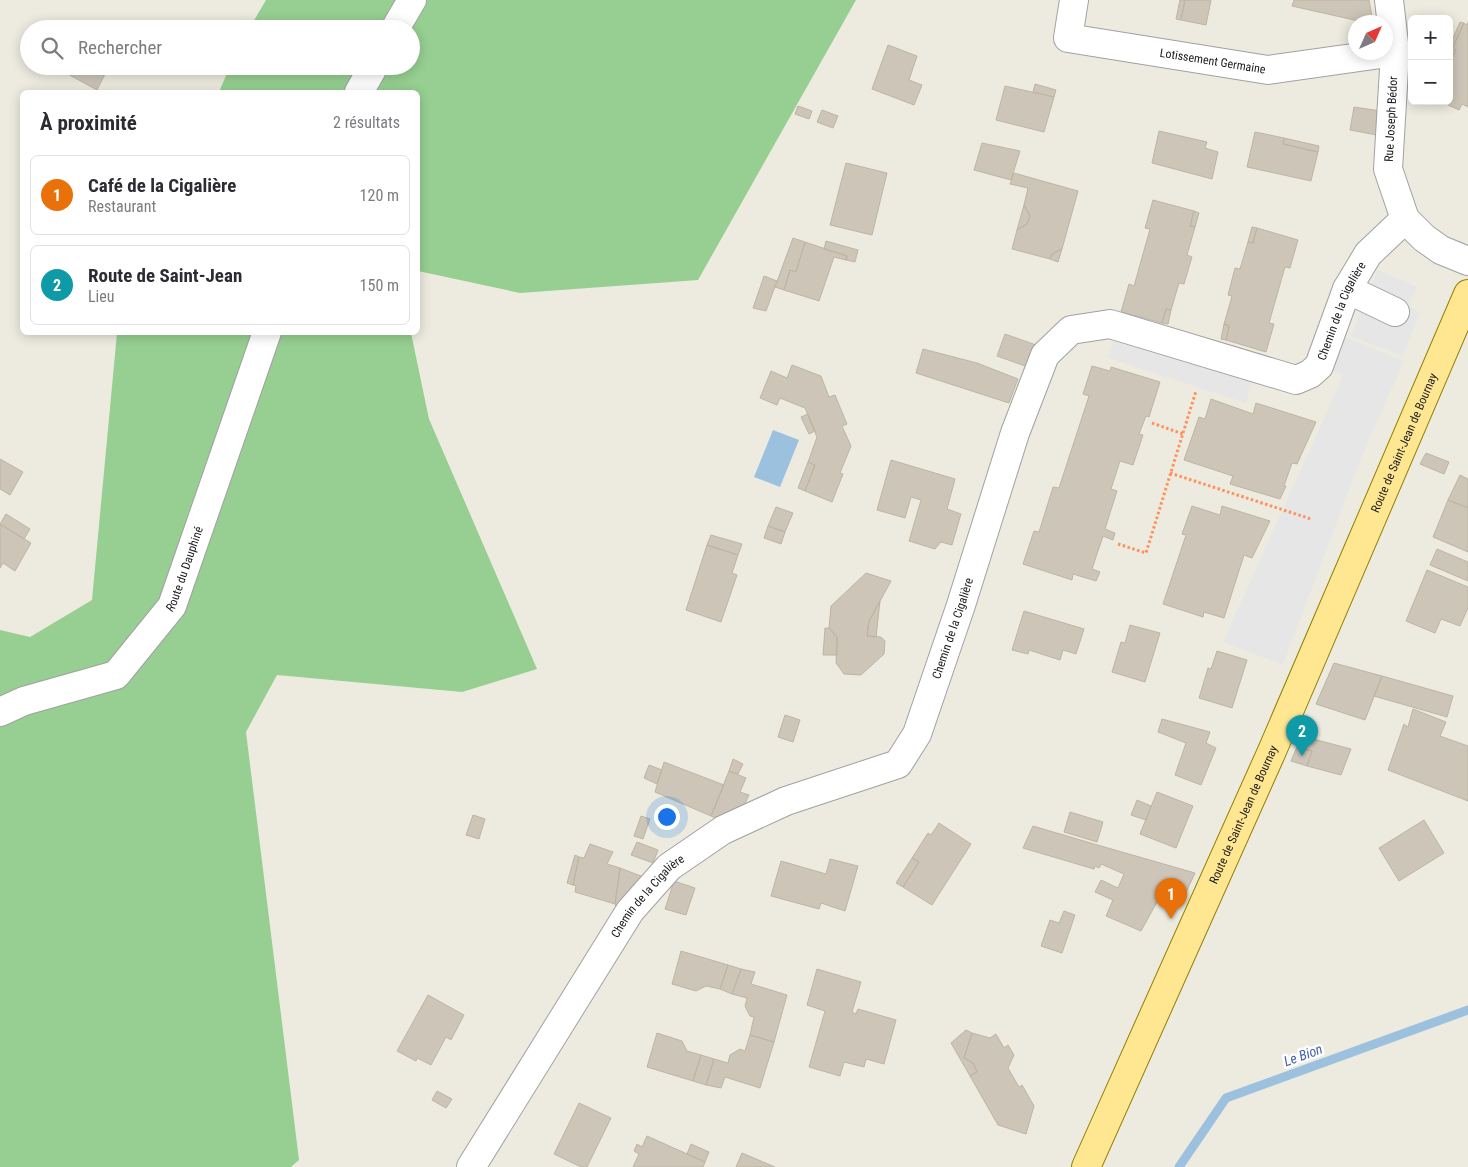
<!DOCTYPE html>
<html lang="fr">
<meta charset="utf-8">
<style>
body{margin:0;font-family:"Roboto Condensed",sans-serif;background:#f2f2f3;color:#2b2b33}
.controls{position:absolute;right:15px;top:15px;display:grid;overflow:hidden;border-radius:8px;box-shadow:0 2px 12px #0003}
.controls button{width:45px;height:45px;display:grid;place-items:center;padding:0;border:0;border-bottom:1px solid #e1e1e2;background:#fff;color:#2b2b33;font:25px sans-serif}
.compass{position:absolute;left:1348px;top:15px;width:45px;height:45px;border-radius:50%;background:#fff;box-shadow:0 2px 12px #0003;rotate:45deg}
.you{position:absolute;left:666px;top:816px;width:18px;height:18px;margin:-12px;border:4px solid #fff;border-radius:50%;background:#1a73e8;box-shadow:0 0 0 8px #1a73e833}
.badge{display:grid;place-items:center;width:32px;height:32px;border-radius:50%;background:#c52a00;color:#fff;font-size:16px;font-weight:700}
.pin{position:absolute;translate:-50% -41px;filter:drop-shadow(0 1px 2px #0008)}
.pin::after{content:'';position:absolute;top:26px;width:18px;height:15px;background:inherit;clip-path:polygon(0 0,100% 0,50% 100%)}
.list{margin:0;padding:0;list-style:none}
h2{display:flex;justify-content:space-between;align-items:center;height:65px;margin:0;padding:0 20px;font-size:21px}
h2 small{font-size:16px;font-weight:400;color:#7c7c81}
.list li{display:grid;grid-template-columns:32px 1fr auto;gap:15px;align-items:center;box-sizing:border-box;height:80px;margin:0 10px 10px;padding:0 10px;border:1px solid #e1e1e2;border-radius:8px}
.list b{display:block;font-size:19px;white-space:nowrap}
.list p{margin:0;font-size:16px;white-space:nowrap;color:#7c7c81}
.list em{font-size:16px;font-style:normal;color:#7c7c81}
.icon{flex:none;width:28px;height:28px;fill:none;stroke:currentColor;stroke-width:2;stroke-linecap:round;stroke-linejoin:round}
.map{position:relative;flex:none;width:1468px;height:1167px;overflow:hidden}
.search{position:absolute;background:#fff;box-shadow:0 2px 12px #0003;left:20px;top:20px;width:400px;height:55px;display:flex;align-items:center;gap:12px;box-sizing:border-box;padding:0 18px;border-radius:28px;color:#7c7c81;font-size:19px}
.panel{position:absolute;background:#fff;box-shadow:0 2px 12px #0003;left:20px;top:90px;width:400px;height:245px;border-radius:8px}
.map>svg:first-child{display:block}
.forest{fill:#96cf91}
.parking{fill:#e6e6e6}
.water{fill:#9cc1de}
.lines{fill:none;stroke-linecap:round;stroke-linejoin:round}
.stream{stroke:#9cc1de;stroke-width:9}
.building{fill:#cdc5b8;stroke:#bfb4a1}
.minor-casing{stroke:#a1a1a1;stroke-width:30}
.major-casing{stroke:#917f00;stroke-width:30}
.path{stroke:#ff905e;stroke-width:3;stroke-dasharray:2.5 2.5;stroke-linecap:butt}
.minor{stroke:#fff;stroke-width:28}
.major{stroke:#ffe792;stroke-width:28}
.labels{text-anchor:middle;stroke-width:5;stroke-linejoin:round;paint-order:stroke}
.street-label{font-size:12px;fill:#1a1a1a;stroke:#fff}
.water-label{font-size:14px;font-style:italic;fill:#4362ae;stroke:#fff}
</style>
<div class="map">
<svg width="1468" height="1167" viewBox="0 0 1468 1167">
<rect width="100%" height="100%" fill="#edebdf"/>
<path class="forest" d="M266,0H856L698,280L520,293L418,271V92H219L230,66H411V29H249Z
M117,333H411L429,419L537,669L462,692L277,675L246,732L299,1160L291,1167H0V630L30,637L92,600Z"/>
<path class="parking" d="M1378,270L1417,287L1408,306L1420,313L1403,356L1351,336Z
M1118,326L1256,368L1246,403L1108,358Z
M1345,337L1404,361L1361,458L1283,665L1223,642L1339,385L1342,375L1330,369Z"/>
<path class="water" d="M773,430L799,440L780,487L754,477Z"/>
<g class="lines">
<path class="stream" d="M1179,1167L1226,1098L1468,1010"/>
</g>
<path class="building" d="M1180,0H1185L1181,20L1176,19Z
M1185,0H1211L1206,25L1181,20Z
M1294,0H1369L1373,22H1363L1292,6Z
M1460,22L1464,23L1452,49L1456,50L1449,65V47Z
M1468,22V107L1462,104L1459,110L1439,101H1449V65L1456,50L1452,49L1464,23L1467,25Z
M888,45L917,56L909,80L922,85L914,105L872,89Z
M69,66H104L108,68L97,90L66,73Z
M1035,84L1056,90L1054,97L1033,92Z
M1005,86L1054,97L1044,132L996,120Z
M798,106L812,111L809,119L795,114Z
M1354,107L1381,111L1377,135L1350,130Z
M822,110L838,116L833,128L817,122Z
M1159,131L1207,142L1205,148L1218,152L1212,179L1152,163Z
M1255,132L1284,138L1283,144L1318,152L1311,181L1247,167Z
M1284,138L1319,146L1318,152L1283,144Z
M982,143L1020,151L1011,180L974,170Z
M846,163L887,173L872,235L830,225Z
M1014,173L1078,191L1062,249L1052,254L1050,259L1012,249L1017,230L1027,224L1030,216L1024,205L1028,188L1010,184Z
M1153,200L1194,211L1190,226L1195,227L1187,255L1192,257L1184,284L1179,283L1171,310L1166,309L1162,323L1121,312L1129,284L1134,286L1150,229L1145,228Z
M1024,205L1030,216L1027,224L1017,230Z
M1194,211L1199,213L1195,227L1190,226Z
M1252,227L1257,228L1253,243L1248,242Z
M1257,228L1298,240L1290,268L1285,267L1269,323L1274,324L1266,352L1226,340L1229,326L1224,324L1232,296L1228,295L1235,268L1240,269L1248,242L1253,243Z
M793,238L805,242L796,272L790,270L784,290L775,287Z
M826,241L858,250L855,262L846,260L847,256L824,249Z
M805,242L847,256L846,260L834,257L819,301L784,290L790,270L796,272Z
M1062,249L1058,262L1050,259L1052,254Z
M764,276L777,281L766,311L753,308Z
M1166,309L1171,310L1168,324L1162,323Z
M1224,324L1229,326L1226,340L1221,339Z
M1005,334L1036,345L1028,367L997,356Z
M923,349L977,363L1018,379L1009,403L916,373Z
M792,365L821,376L829,397L835,395L847,424L842,426L851,446L840,473L843,474L832,502L805,491L815,465L808,462L817,437L805,408L780,398L777,405L760,398L771,371L787,378Z
M1092,366L1110,371L1111,367L1160,382L1149,417L1146,416L1139,434L1143,435L1133,465L1120,461L1111,489L1117,491L1105,529L1115,533L1113,540L1103,536L1092,569L1100,572L1096,581L1073,574L1072,580L1023,564L1034,531L1039,532L1053,487L1059,488L1089,396L1083,394Z
M1211,399L1253,414L1256,403L1316,422L1297,464L1292,463L1284,486H1286L1280,499L1230,484L1233,476L1184,460L1199,417L1205,419Z
M808,414L815,431L809,434L801,417Z
M1426,453L1449,462L1444,474L1420,464Z
M0,459L23,472L10,495L0,489Z
M891,460L955,479L947,509L961,514L952,545L941,542L935,549L909,541L921,500L911,497L905,518L877,510Z
M808,462L815,465L805,491L798,488Z
M1460,475L1468,479V508L1448,500Z
M1448,500L1468,508V552L1433,537Z
M1192,506L1220,515L1222,506L1270,521L1252,558L1244,555L1224,618L1204,612L1203,617L1163,604L1186,535L1182,534Z
M776,507L793,513L785,532L768,526Z
M6,514L30,529L24,539L0,524Z
M0,524L31,543L15,571L3,563L0,568Z
M768,526L785,532L781,544L764,538Z
M711,535L742,544L738,555L707,545Z
M707,545L738,555L732,573L737,575L721,622L686,610Z
M1437,549L1468,562V581L1430,565Z
M1427,570L1468,587V608L1460,626L1441,619L1435,633L1406,621Z
M866,573L891,581L869,621L867,636L881,637L885,641L884,654L861,675L844,674L836,663L837,637L829,628L831,606Z
M880,601L876,637L867,636L869,621Z
M1024,611L1084,629L1076,654L1063,650L1060,660L1029,650L1028,654L1012,650Z
M1130,625L1160,633L1145,682L1112,672L1121,642L1125,643Z
M825,628H829L837,637V655H823Z
M1217,651L1247,660L1232,708L1199,698L1208,668L1211,669Z
M1334,663L1382,676L1365,720L1316,704Z
M1382,676L1453,696L1447,717L1374,696Z
M1413,709L1446,722L1440,736L1468,746V801L1388,770L1404,724L1408,727Z
M785,715L800,720L793,742L778,737Z
M1162,719L1210,732L1206,743L1216,748L1201,785L1175,775L1186,743L1158,732Z
M1302,736L1351,749L1341,775L1307,766L1312,751L1297,747Z
M1297,747L1312,751L1307,766L1291,761Z
M733,759L743,764L738,774L729,771Z
M664,762L724,785L711,816L655,792Z
M649,765L662,770L657,784L644,778Z
M729,771L746,778L740,792L749,795L741,812L722,821L711,816Z
M1157,792L1193,806L1176,848L1140,834Z
M1137,800L1151,806L1146,820L1131,815Z
M1070,812L1103,822L1097,842L1064,832Z
M473,815L485,819L479,839L466,835Z
M641,816L650,819L643,839L634,836Z
M1424,820L1444,853L1399,881L1379,848Z
M939,823L971,844L932,905L903,887L919,862L912,858L928,833L931,835Z
M1033,826L1094,844L1195,873L1182,901L1162,893L1141,931L1106,916L1113,900L1095,892L1101,880L1118,888L1124,874L1101,864L1099,868L1095,866L1094,869L1023,848Z
M637,842L658,850L653,863L631,855Z
M590,844L613,852L607,864L620,868L615,904L575,892L576,886L573,885L579,857L584,858Z
M575,855L579,857L573,885L567,883Z
M912,858L919,862L903,887L896,883Z
M830,859L858,866L845,911L821,903L819,909L771,896L781,861L826,874Z
M620,868L646,878L620,915L615,904Z
M674,881L695,888L686,915L665,909Z
M1064,911L1075,915L1062,953L1041,946L1050,920L1059,923Z
M681,951L728,965L720,989L706,986L696,991L672,984Z
M728,965L741,969L732,994L720,989Z
M741,969L755,972L751,984L787,995L774,1042L750,1035L754,1017L750,1016L745,1006L747,998L732,994Z
M817,969L861,982L852,1012L856,1014L858,1009L896,1020L884,1064L866,1059L864,1067L844,1062L840,1076L809,1067L825,1011L807,1005Z
M428,995L464,1015L451,1040L446,1037L431,1065L417,1058L416,1061L397,1051Z
M966,1030L972,1033L964,1058L973,1063L977,1072L970,1076L951,1043Z
M657,1033L682,1041L687,1051L701,1055L693,1081L647,1067Z
M972,1033L990,1038L996,1034L1004,1048L1008,1045L1014,1055L1008,1068L1019,1087L1022,1085L1034,1106L1026,1134L998,1125L970,1076L977,1072L973,1063L964,1058Z
M750,1035L774,1042L760,1088L725,1077L721,1088L706,1085L714,1059L728,1063L730,1055L740,1049L745,1051Z
M701,1055L714,1059L706,1085L693,1081Z
M437,1091L452,1099L446,1108L432,1100Z
M579,1103L611,1118L587,1167H581L554,1154Z
M647,1136L705,1162L703,1167H633L639,1154L634,1151L637,1144L642,1147Z
M691,1144L709,1152L705,1162L687,1154Z
M742,1153L775,1167H736Z"/>
<g class="lines">
<defs>
<g id="minor">
<path id="s1" d="M1074,0L1068,38L1268,70L1395,52"/>
<path d="M1389,0L1395,52L1388,169L1405,219L1424,238L1441,250L1468,261"/>
<path d="M395,29L412,0"/>
<path d="M359,92L374,66"/>
<path d="M1347,289L1395,312"/>
<path id="s2" d="M0,712L24,701L116,675L172,606L267,332"/>
<path id="s3" d="M471,1167L630,911L669,867L723,830L786,801L898,764L917,734L961,605L1015,433L1045,355L1071,330L1110,324L1296,380L1310,374L1319,366L1347,289L1368,254L1405,219"/>
</g>
<g id="major">
<path id="s4" d="M1086,1167L1272,751L1468,294"/>
</g>
</defs>
<use href="#minor" class="minor-casing"/>
<use href="#major" class="major-casing"/>
<path class="path" d="M1152,423L1183,434
M1170,473L1311,519
M1118,544L1146,553L1196,391"/>
<use href="#minor" class="minor"/>
<use href="#major" class="major"/>
</g>
<g class="labels">
<g class="street-label">
<text dy="4" stroke="none"><textPath href="#s1" startOffset="185">Lotissement Germaine</textPath></text>
<text transform="translate(1391 119) rotate(-87)" y="4">Rue Joseph Bédor</text>
<text dy="4" stroke="none"><textPath href="#s3" startOffset="1405">Chemin de la Cigalière</textPath></text>
<text dy="4" stroke="none"><textPath href="#s4" startOffset="791">Route de Saint-Jean de Bournay</textPath></text>
<text dy="4" stroke="none"><textPath href="#s2" startOffset="250">Route du Dauphiné</textPath></text>
<text dy="4" stroke="none"><textPath href="#s3" startOffset="760">Chemin de la Cigalière</textPath></text>
<text dy="4" stroke="none"><textPath href="#s4" startOffset="386">Route de Saint-Jean de Bournay</textPath></text>
<text dy="4" stroke="none"><textPath href="#s3" startOffset="324">Chemin de la Cigalière</textPath></text>
</g>
<g class="water-label">
<text transform="translate(1303 1055) rotate(-20)" y="5">Le Bion</text>
</g>
</g>
</svg>
<div class="controls">
<button>+</button>
<button>−</button>
</div>
<svg class="compass" viewBox="-18 -18 36 36"><path d="M0-13l5 13h-10z" fill="#e53935"/><path d="M0 13l5-13h-10z" fill="#7c7c81"/></svg>
<div class="you"></div>
<div class="pin badge" style="left:1171px;top:919px;background:#e8710a">1</div>
<div class="pin badge" style="left:1302px;top:756px;background:#0f9aa8">2</div>
<div class="search"><svg class="icon" aria-label="search" viewBox="0 0 24 24"><circle cx="10" cy="10" r="6"/><path d="M15 15l6 6"/></svg>Rechercher</div>
<section class="panel">
<h2>À proximité<small>2 résultats</small></h2>
<ul class="list">
<li><span class="badge" style="background:#e8710a">1</span><div><b>Café de la Cigalière</b><p>Restaurant</p></div><em>120 m</em></li>
<li><span class="badge" style="background:#0f9aa8">2</span><div><b>Route de Saint-Jean</b><p>Lieu</p></div><em>150 m</em></li>
</ul>
</section>
</div>
